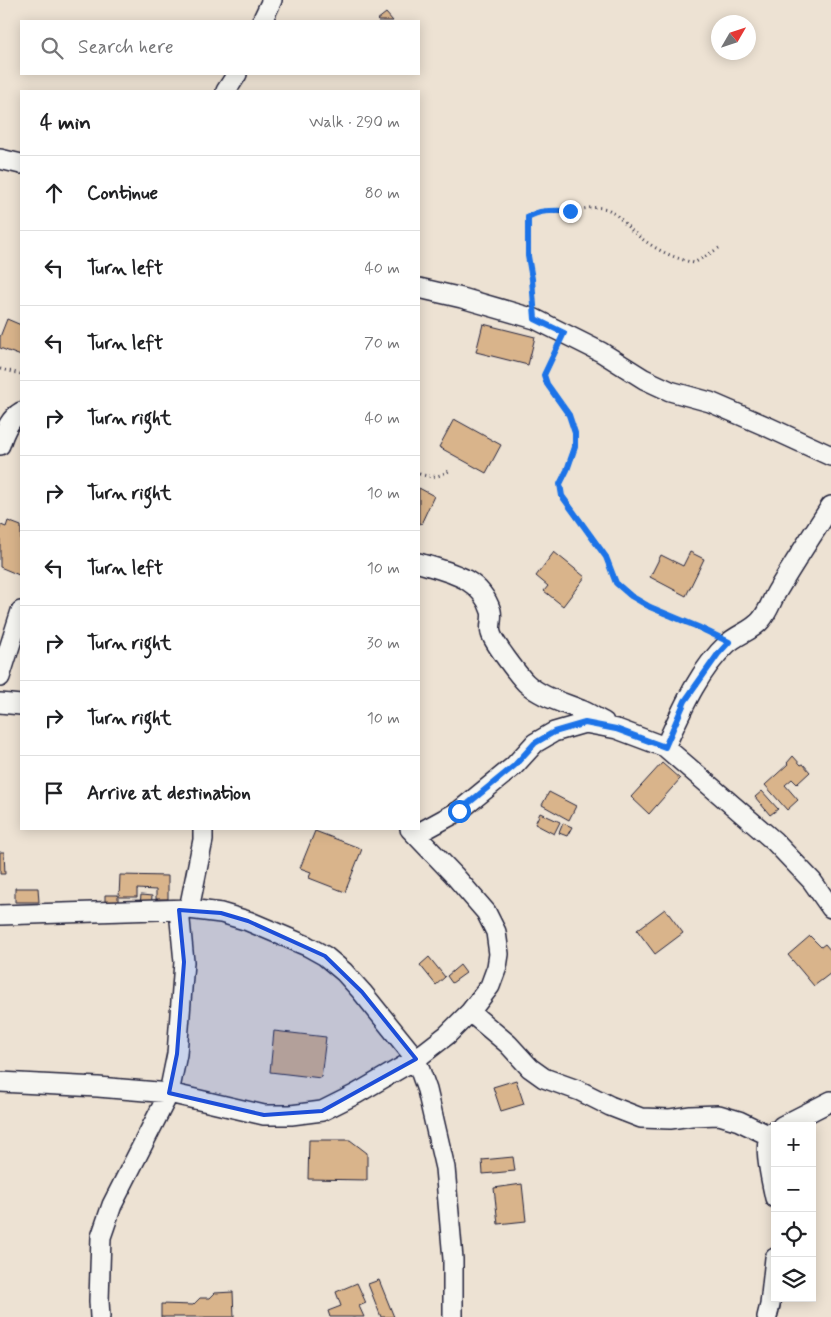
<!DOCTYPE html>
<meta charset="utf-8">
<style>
body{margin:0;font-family:Mynerve,sans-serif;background:#f2f2f2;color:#202124}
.controls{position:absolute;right:15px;bottom:15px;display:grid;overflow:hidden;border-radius:0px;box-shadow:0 2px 12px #0003}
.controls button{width:45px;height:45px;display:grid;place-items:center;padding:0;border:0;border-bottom:1px solid #e0e0e0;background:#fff;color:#202124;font:25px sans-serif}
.compass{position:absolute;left:711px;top:15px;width:45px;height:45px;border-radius:50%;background:#fff;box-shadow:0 2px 12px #0003;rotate:51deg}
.stop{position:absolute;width:15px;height:15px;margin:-11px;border:4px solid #1a73e8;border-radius:50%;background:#fff}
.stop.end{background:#1a73e8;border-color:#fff;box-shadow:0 1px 5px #0008}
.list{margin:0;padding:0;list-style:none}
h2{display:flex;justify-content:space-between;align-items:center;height:65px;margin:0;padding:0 20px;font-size:21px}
h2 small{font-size:16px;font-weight:400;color:#757577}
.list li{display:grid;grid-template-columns:32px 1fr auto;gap:15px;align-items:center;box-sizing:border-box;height:75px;padding:0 20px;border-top:1px solid #e0e0e0}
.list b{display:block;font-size:19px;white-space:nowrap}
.list em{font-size:16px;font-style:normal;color:#757577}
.icon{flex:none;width:28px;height:28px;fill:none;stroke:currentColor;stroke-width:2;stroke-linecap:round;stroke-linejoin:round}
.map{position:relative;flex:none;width:831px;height:1317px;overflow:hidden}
.search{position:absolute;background:#fff;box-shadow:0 2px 12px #0003;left:20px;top:20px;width:400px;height:55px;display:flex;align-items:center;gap:12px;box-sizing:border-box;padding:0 18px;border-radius:0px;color:#757577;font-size:19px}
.panel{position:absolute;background:#fff;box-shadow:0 2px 12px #0003;left:20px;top:90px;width:400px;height:740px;border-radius:0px}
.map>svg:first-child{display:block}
.building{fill:#d9b48b;stroke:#22223b}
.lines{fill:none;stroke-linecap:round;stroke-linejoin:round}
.minor-casing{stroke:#22223b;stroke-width:22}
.path{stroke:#22223b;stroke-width:3;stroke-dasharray:1 4;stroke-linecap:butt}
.minor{stroke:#f6f6f2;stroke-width:19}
.route{stroke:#1a73e8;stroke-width:6}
.marked{fill:#1d4ed8;fill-opacity:0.2;stroke:#1d4ed8;stroke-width:4;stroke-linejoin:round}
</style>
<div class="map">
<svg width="831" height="1317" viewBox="0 0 831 1317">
<rect width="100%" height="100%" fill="#ede2d3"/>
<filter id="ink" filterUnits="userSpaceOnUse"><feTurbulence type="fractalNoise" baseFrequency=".02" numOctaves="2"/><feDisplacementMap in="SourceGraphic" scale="10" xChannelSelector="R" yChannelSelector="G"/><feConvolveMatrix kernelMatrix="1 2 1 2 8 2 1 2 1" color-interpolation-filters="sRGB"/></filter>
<g filter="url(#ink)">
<path class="building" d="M386,13L393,21H378L377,20Z
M7,319L21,325V356L0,348V337Z
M483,324L535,337L528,365L476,352Z
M454,419L501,445L486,473L439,447Z
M419,488L434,496L421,524L419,523Z
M8,521L21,526V569L19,575L0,567V527L1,525L6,527Z
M554,552L585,577L563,606L544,591L548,586L536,576Z
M690,552L704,559L686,596L650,577L661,555L683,566Z
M793,756L801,765L803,764L810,772L797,784L792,779L785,785L798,800L787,810L765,785L788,764L787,763Z
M662,763L680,779L649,814L631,797Z
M762,791L778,809L770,815L755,797Z
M549,792L576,806L569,820L542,805Z
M540,813L560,822L554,834L535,824Z
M563,823L572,827L567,836L559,833Z
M315,831L362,849L345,892L309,878L311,872L300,868Z
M0,852H4L5,874H0Z
M120,875L168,876V899H156V890L137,889V897H119Z
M15,888H38L39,902H15Z
M105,895H118V903H105Z
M141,895L152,896L151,906L140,904Z
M665,909L683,933L655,954L637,930Z
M810,936L821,947L825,944L831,951V973L814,986L788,955Z
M429,957L445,977L436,985L420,965Z
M460,965L466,973L452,983L447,976Z
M274,1031L326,1037L321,1078L270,1072Z
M516,1080L524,1104L501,1111L493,1087Z
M309,1140H350L367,1153V1180L308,1179Z
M513,1157L515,1171L483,1174L482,1160Z
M522,1184L526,1221L498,1224L494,1188Z
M379,1280L394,1317H381L368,1284Z
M357,1283L366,1303L359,1306L364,1317H330L328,1311L341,1306L336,1292Z
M233,1292L234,1317H161V1304L193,1305L200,1298H210L215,1293Z"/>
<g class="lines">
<defs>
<path id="minor" d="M262,21L272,0
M226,91L237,74
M0,159L21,164
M419,288L462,298L535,319L601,352L644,379L670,391L710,402L768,427L831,456
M0,445C4,432 10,418 21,412
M419,563C449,572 480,577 491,611C493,618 489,626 491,633C493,642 519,676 526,683C541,697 562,702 581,710C589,713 596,718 604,722
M0,677L21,611
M0,703L21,705
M665,747C681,712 698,671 727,644C738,634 752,631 761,620C768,612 771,602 776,593C793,564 812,535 831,506
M417,834L459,811L514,766L535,743L554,732L585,723L617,729L665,747L774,841L812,881L831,908
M189,909L203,840V829
M0,915L189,909L221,913L248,921L307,946L325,956L344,972L362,992L416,1059L427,1090L445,1168L453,1259V1317
M470,1012L508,1044L530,1068L544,1078L580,1091L610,1106L641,1118L670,1119L691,1116L719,1115L739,1121L770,1136
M0,1082L98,1087L169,1093L264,1115H291L322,1111L356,1094L416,1059L447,1035L470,1012L490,986L497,967L499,954L496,932L486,912L454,875L410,829
M782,1126L831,1101
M775,1131C772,1134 769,1137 768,1141C765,1154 772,1184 775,1198
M100,1317L99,1301L101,1237L112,1205L169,1093L177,1054L184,962L179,910
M767,1317L770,1305L775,1258"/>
</defs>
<use href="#minor" class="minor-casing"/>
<path class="path" d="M534,299L532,279L528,256V217C541,209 554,211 569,211C582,210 594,205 607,209C618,213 626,227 636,234C654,249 671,257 694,263L719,248
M556,350L544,375L547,384L569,415L575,433V447L567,470L560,484L562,496L606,557L616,583L631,596L650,607L710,633
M0,369L21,374
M419,474C433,478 438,477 451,470"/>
<use href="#minor" class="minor"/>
</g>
</g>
<g class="lines" filter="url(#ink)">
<path class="route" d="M459,811L514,766L535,743L554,732L585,723L616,729L665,747L685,701L718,654L729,642L698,627L650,607L631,596L616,583L606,557L562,496L560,484L567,470L575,447V433L569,415L547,384L544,375L564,333L535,319L532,279L528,256V217C541,209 556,211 570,211"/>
</g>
<path class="marked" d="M179,910L221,913L248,921L325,956L362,992L416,1059L322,1111L264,1115L169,1093L177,1054L184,962Z"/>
</svg>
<div class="controls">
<button>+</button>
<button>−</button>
<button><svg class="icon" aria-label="locate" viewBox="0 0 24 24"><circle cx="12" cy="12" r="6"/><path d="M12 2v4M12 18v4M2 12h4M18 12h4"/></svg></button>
<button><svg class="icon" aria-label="layers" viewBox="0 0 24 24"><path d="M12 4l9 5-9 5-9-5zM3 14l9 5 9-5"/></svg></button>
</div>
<svg class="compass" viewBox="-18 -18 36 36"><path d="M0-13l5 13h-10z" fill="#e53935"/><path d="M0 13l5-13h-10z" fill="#757577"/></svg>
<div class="stop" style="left:459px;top:811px"></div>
<div class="stop end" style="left:570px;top:211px"></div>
<div class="search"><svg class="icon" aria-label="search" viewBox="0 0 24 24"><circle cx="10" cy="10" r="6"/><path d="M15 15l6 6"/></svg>Search here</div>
<section class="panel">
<h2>4 min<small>Walk · 290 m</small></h2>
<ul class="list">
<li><svg class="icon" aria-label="ahead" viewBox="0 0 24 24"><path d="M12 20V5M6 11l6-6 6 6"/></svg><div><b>Continue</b></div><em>80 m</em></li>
<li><svg class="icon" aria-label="left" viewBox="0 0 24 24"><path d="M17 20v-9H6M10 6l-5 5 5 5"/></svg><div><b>Turn left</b></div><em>40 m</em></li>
<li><svg class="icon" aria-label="left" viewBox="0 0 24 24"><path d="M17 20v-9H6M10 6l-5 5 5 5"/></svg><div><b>Turn left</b></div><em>70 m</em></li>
<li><svg class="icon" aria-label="right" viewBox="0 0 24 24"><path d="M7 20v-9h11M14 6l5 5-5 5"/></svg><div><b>Turn right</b></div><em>40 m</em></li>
<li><svg class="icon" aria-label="right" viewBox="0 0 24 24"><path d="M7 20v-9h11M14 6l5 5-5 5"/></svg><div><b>Turn right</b></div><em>10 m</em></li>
<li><svg class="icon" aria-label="left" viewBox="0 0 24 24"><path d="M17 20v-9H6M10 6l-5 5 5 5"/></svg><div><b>Turn left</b></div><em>10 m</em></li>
<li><svg class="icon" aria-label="right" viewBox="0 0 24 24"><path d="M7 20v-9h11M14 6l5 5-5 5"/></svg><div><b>Turn right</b></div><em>30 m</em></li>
<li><svg class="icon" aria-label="right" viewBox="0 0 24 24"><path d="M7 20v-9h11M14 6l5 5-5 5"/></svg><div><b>Turn right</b></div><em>10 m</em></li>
<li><svg class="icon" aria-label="arrive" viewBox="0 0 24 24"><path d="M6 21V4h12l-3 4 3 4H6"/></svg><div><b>Arrive at destination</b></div></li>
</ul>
</section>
</div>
